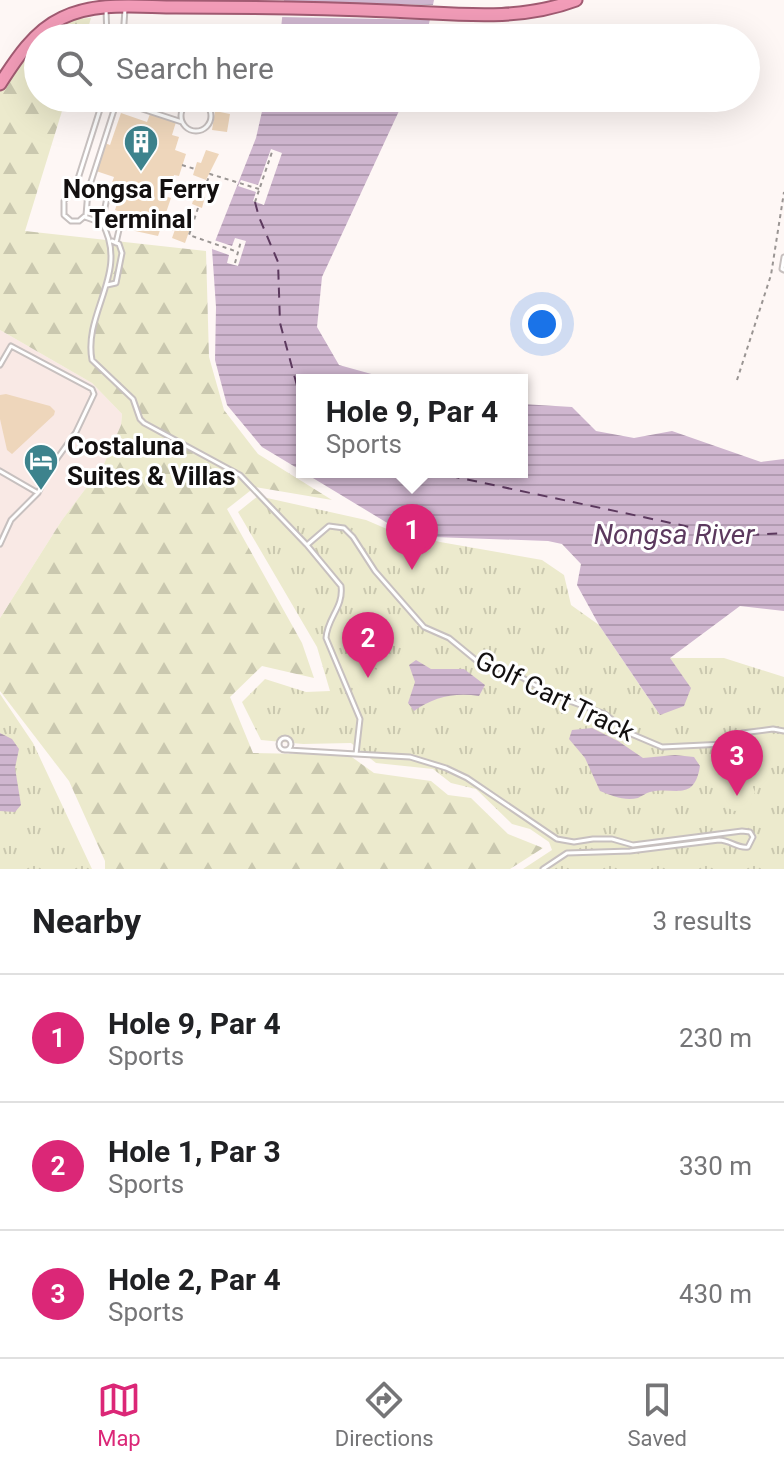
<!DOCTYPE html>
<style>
body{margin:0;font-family:Roboto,sans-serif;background:#f2f2f2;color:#202124}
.you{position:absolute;left:542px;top:324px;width:28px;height:28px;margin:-20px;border:6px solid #fff;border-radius:50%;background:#1a73e8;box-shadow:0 0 0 12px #1a73e833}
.badge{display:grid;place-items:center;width:52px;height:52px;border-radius:50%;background:#db2777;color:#fff;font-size:26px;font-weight:700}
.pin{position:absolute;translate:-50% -66px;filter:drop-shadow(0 2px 4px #0008)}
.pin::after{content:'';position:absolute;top:42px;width:28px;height:24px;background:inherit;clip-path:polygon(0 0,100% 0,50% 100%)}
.popup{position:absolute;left:296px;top:374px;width:232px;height:104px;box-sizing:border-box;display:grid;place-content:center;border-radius:0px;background:#fff;filter:drop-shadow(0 2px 6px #0005);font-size:26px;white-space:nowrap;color:#757577}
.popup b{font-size:30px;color:#202124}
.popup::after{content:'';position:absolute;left:50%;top:100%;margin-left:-16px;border:16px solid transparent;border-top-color:#fff}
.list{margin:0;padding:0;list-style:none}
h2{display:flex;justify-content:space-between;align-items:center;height:104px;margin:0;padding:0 32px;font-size:34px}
h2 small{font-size:26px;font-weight:400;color:#757577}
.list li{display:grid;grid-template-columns:52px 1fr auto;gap:24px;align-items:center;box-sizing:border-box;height:128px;padding:0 32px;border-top:2px solid #e0e0e0}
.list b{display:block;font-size:30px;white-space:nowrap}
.list p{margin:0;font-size:26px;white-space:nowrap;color:#757577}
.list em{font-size:26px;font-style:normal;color:#757577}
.icon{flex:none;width:44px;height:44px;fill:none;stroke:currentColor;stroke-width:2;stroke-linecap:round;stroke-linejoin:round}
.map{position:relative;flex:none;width:784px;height:869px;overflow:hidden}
.search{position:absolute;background:#fff;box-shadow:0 8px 32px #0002;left:24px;right:24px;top:24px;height:88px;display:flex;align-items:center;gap:20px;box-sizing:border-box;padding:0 28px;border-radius:44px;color:#757577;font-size:30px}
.sheet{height:488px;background:#fff}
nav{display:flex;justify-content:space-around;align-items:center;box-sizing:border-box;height:112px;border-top:2px solid #e0e0e0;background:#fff;font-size:22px;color:#757577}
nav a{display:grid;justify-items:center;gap:4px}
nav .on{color:#db2777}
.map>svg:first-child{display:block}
.built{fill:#f9e9e5}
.grass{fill:url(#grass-tufts)}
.forest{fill:url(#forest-firs)}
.garden{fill:#eceacd}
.water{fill:url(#water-rules)}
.pier{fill:#fef7f5}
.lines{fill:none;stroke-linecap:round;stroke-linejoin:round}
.ferry{stroke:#5c395e;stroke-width:2;stroke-dasharray:10 8;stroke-linecap:butt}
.building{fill:#eed6bb}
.service-casing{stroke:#c7c0bf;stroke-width:7}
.trunk-casing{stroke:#a15b72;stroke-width:15}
.path{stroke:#9a9593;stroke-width:2;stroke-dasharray:4 4;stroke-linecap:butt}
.service{stroke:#fff;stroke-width:3}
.trunk{stroke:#f29cb8;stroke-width:11}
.labels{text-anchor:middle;stroke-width:6;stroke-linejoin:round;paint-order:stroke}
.poi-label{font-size:26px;font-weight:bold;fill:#131010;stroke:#fff}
.street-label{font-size:26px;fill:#131010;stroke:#fff}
.water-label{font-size:28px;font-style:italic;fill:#5c395e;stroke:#fff}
</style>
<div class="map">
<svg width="784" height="869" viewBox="0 0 784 869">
<defs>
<pattern id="grass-tufts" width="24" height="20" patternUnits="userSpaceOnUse" patternTransform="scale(2)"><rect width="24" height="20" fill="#eceacd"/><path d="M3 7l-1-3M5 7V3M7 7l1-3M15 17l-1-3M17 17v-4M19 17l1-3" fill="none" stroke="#cac8af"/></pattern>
<pattern id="forest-firs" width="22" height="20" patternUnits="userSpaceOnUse" patternTransform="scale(2)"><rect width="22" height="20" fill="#eceacd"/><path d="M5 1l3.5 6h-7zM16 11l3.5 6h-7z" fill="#cac8af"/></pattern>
<pattern id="water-rules" width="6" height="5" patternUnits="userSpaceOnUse" patternTransform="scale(2)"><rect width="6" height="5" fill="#cfb6cf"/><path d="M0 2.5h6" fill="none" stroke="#b19bb1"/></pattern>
</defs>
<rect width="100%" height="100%" fill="#fef7f5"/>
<path class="built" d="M0,330L92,383L122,414L121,425L104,464L62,520L0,618Z"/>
<path class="grass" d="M258,496L366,520L387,529L440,542L542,560L564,575L571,605L599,625L660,715L669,658H724L784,677V869H523L552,850L549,842L530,829L512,824L476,789L451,783L433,769L376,763L351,743L303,744L261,740L242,702L265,679L306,692L330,691L317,647L238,512Z
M0,694L33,743L92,869H0Z"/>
<path class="forest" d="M91,18L85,38H38V98H66L25,231L206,251L209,357L224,410L258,454L332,500L255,487L227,509L302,643L314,678L262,666L230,697L253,753L349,755L374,773L431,781L448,795L471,798L508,834L543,848L510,869H105V861L69,781L0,691V618L62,520L104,464L121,425L122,414L92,383L0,330V92L20,56L50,26L69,19Z"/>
<path class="garden" d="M407,553C423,556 427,571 422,585L411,586L402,579L398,559Z
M359,666L375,669L383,674L381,689L369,690L354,681L352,670Z
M744,783L752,785L755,792L750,808L735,811L720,805L717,799L719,795Z"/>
<path class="water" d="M284,0H434L426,38H280Z
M265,98H405L322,277L317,327L339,365L393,380H302V471L262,447L227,405L215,360L216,307L212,249L256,138Z
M522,404L572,407L596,431L634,438L672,431L761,462L784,459V611L740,606L670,658L691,688L684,706L660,715L599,625L577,585L581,564L562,544L548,541L434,537L389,524L303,472H522Z
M416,660L431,669H464L485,685L479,696C455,692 433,697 414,711L408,703L415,682L409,665Z
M592,728L618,741L643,758L675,755L694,757L700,766C694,803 674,786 650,792C646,793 642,796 638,798C624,801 613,796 600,791L585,758L569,739L572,730Z
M0,733L12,739L19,749L15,768L21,805L15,812L0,811Z"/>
<path class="pier" d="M280,2L437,5L434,20L279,17Z
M271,149L282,153L264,205L253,201L256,192L238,186L241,180L258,185Z
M235,238L246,241L238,266L227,263L229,255L212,249L214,240L232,246Z"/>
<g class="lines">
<path class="ferry" d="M255,202L259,217L278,262L280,323L302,404
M432,472L732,536L784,533"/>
</g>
<path class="building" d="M215,111L230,114L227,132L212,130Z
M121,113L147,122L150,114L176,122L172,135L179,137L175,150L186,154L179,176L174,175L170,188L161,185L158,194L171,198L158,236L126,229L130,215L115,210L117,204L106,200L114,177L96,171L105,143L110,145Z
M206,150L219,154L206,180L193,175L197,162L201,163Z
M195,194L205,197L202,208L192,204Z
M177,224L190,229L185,243L172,238Z
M6,394L50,406L55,411L54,415L12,454L7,450L0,419V395Z"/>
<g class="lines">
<defs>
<path id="service" d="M106,10L107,38
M123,38L125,9
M99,98C107,110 120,109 128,98
M157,98L185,106
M181 116a15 15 0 1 1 30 0a15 15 0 1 1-30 0Z
M102,103L76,185L64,201V215L71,221H79L86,215L88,191L115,107
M124,103L182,122
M85,217L102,223C130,272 83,312 92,360L133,399L140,419L144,423L240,475L306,544
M102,223L109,187
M116,243L121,221
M784,257L782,269L784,270
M107,285L116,283L122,253L119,244L112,241
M0,365L11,346L92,389L94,394L76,432L51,467L38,493L11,520L0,544
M0,471L38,493
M279 744a6 6 0 1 1 12 0a6 6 0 1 1-12 0Z
M288,750L356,754
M543,869L567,853L630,851L719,840C730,840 738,849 748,847L753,837L750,832L742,831L633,845L612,839H593L574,842L557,839L467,778L446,768L410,757L356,754L360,719L326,638C327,618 344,607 341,586L307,545L329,526L344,528L353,537L375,571L424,627L449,638L477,661L518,675L548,693L605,714L629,733L662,747L725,744L742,733L773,729L784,731"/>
<path id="trunk" d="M0,84C16,59 34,31 62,18C97,1 138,7 176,7C247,7 318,8 389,11C453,13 515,23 576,0"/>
</defs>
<use href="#service" class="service-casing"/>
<use href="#trunk" class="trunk-casing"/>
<path class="path" d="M182,165L195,169
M201,197L210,174L259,189
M255,202L272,152
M198,208L189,235L238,252
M162,225L175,230
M235,263L241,241
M737,380L771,275L784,192"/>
<use href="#service" class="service"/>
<use href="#trunk" class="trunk"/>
</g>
<defs>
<symbol id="building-pin" viewBox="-11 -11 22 30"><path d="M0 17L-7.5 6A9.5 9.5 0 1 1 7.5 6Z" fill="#3d838d" stroke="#fff"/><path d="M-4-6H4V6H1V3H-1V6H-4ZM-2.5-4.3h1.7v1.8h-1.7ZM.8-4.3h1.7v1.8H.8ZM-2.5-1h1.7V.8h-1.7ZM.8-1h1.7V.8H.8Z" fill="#fff"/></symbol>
<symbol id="hotel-pin" viewBox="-11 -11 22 30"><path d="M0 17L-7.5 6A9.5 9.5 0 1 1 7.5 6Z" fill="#3d838d" stroke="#fff"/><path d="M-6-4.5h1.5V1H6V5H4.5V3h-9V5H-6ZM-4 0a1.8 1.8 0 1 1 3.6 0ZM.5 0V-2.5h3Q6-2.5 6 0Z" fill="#fff"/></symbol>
</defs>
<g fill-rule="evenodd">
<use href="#building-pin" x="121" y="122" width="40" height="54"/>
<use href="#hotel-pin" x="21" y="441" width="40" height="54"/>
</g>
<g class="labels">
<g class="poi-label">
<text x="141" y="198">Nongsa Ferry<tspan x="141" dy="30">Terminal</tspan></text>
<text x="67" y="455" text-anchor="start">Costaluna<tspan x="67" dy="30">Suites &amp; Villas</tspan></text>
</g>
<g class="street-label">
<text transform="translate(555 696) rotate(26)" y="9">Golf Cart Track</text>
</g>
<g class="water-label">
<text x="674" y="544">Nongsa River</text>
</g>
</g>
</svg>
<div class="you"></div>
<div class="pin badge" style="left:412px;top:570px">1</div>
<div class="popup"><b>Hole 9, Par 4</b>Sports</div>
<div class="pin badge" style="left:368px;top:678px">2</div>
<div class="pin badge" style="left:737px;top:796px">3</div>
<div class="search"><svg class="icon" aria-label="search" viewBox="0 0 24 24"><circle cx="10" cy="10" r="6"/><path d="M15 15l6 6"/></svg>Search here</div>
</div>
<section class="sheet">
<h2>Nearby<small>3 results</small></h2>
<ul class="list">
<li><span class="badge">1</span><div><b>Hole 9, Par 4</b><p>Sports</p></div><em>230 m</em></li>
<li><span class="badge">2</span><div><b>Hole 1, Par 3</b><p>Sports</p></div><em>330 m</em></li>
<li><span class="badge">3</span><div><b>Hole 2, Par 4</b><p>Sports</p></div><em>430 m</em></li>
</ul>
</section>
<nav>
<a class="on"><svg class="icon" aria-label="map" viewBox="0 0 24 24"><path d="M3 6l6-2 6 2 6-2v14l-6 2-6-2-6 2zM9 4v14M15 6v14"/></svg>Map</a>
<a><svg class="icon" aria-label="directions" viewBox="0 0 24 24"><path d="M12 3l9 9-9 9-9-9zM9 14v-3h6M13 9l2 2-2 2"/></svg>Directions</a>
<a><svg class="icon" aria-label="saved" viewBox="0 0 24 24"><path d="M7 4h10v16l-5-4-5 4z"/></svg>Saved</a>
</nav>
